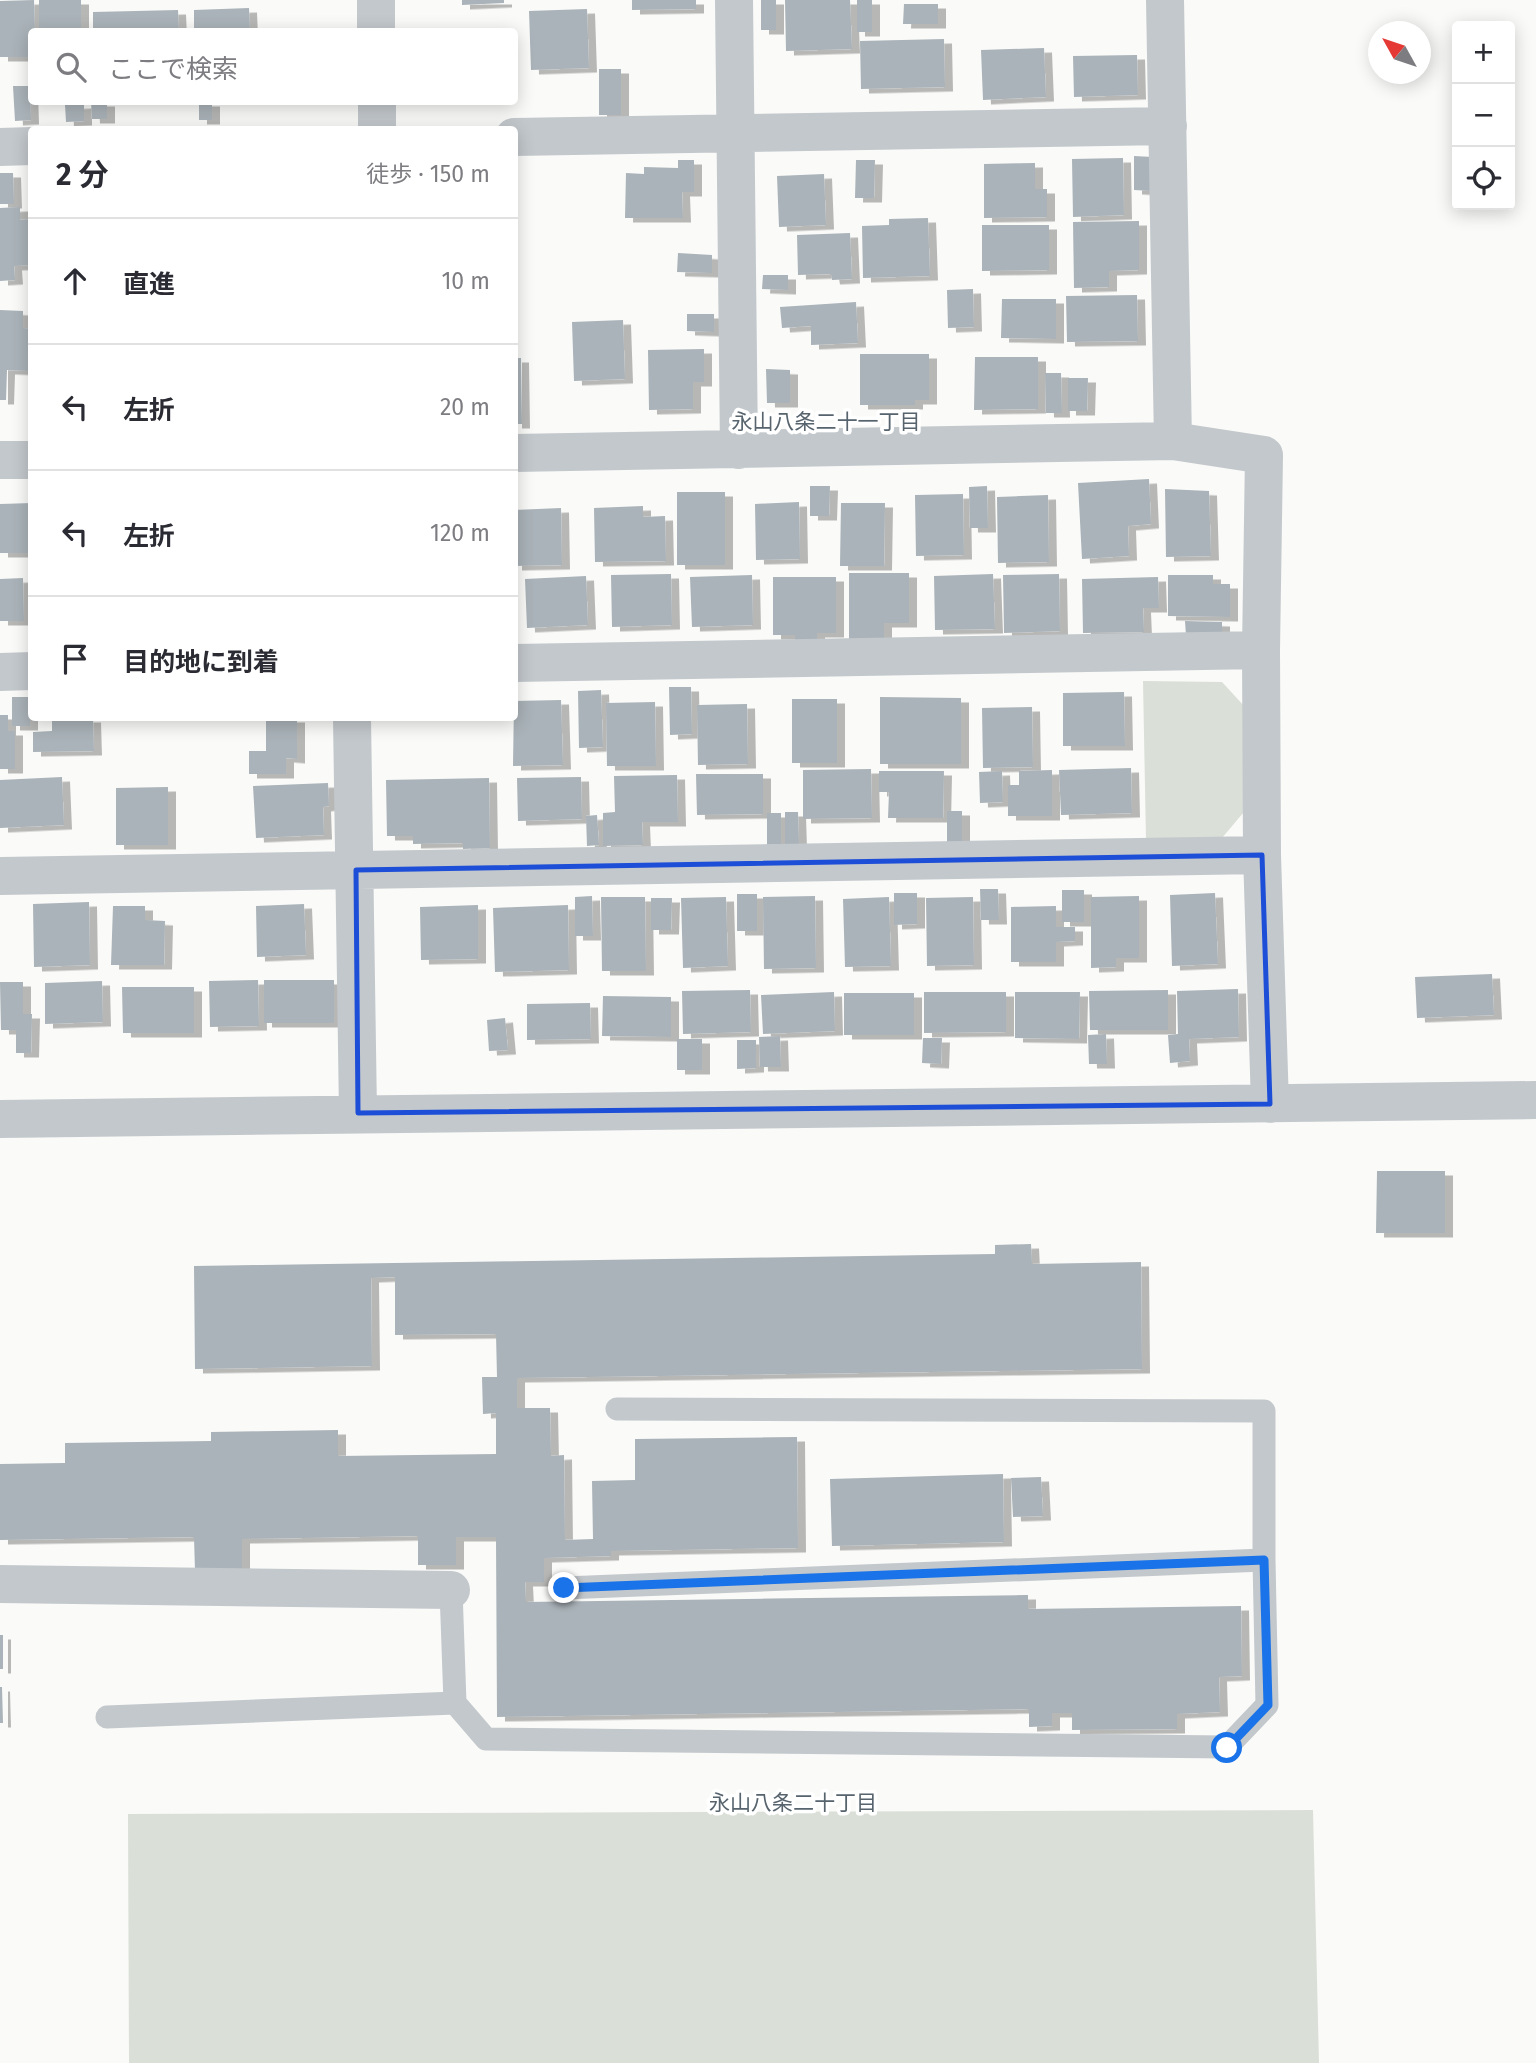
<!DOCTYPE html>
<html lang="ja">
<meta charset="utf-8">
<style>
body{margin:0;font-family:"Fira Sans","Noto Sans JP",sans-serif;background:#f7f7f7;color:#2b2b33}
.controls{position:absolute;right:21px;top:21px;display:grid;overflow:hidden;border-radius:7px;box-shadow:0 4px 18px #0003}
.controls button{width:63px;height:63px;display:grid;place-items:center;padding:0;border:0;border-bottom:2px solid #e1e1e2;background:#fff;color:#2b2b33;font:35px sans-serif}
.compass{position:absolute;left:1368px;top:21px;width:63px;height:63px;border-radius:50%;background:#fff;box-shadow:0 4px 18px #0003;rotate:310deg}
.stop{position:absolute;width:21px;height:21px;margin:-16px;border:5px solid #1a73e8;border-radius:50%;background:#fff}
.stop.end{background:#1a73e8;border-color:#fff;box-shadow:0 2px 7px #0008}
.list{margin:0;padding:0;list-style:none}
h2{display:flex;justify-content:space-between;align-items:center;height:91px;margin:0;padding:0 28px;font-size:30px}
h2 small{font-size:23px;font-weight:400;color:#7c7c81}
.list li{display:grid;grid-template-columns:46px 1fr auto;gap:21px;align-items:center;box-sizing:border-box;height:126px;padding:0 28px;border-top:2px solid #e1e1e2}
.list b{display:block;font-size:26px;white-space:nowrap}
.list em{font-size:23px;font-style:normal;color:#7c7c81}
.icon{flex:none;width:38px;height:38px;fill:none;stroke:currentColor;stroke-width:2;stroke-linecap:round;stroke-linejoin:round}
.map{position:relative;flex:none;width:1536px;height:2063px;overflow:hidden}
.search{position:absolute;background:#fff;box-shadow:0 4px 18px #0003;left:28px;top:28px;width:490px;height:77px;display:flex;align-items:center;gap:18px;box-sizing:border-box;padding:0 24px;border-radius:7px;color:#7c7c81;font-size:26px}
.panel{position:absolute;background:#fff;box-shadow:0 4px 18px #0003;left:28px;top:126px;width:490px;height:595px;border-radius:7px}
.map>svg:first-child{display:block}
.green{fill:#dadfd7}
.building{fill:#aab3b9;filter:url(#shadow)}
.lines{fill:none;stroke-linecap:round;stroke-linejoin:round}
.service{stroke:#c3c8cc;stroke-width:23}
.minor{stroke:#c3c8cc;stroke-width:38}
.route{stroke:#1a73e8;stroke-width:9}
.marked{fill:none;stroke:#1d4ed8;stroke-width:5;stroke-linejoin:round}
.labels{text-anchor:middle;stroke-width:7;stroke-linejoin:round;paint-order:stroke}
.neighbourhood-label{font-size:21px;fill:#57646e;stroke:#fff}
</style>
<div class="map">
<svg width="1536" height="2063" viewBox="0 0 1536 2063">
<defs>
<filter id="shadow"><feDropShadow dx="8" dy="4.5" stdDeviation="0" flood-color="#0004"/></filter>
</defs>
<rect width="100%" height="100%" fill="#fafaf8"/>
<path class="green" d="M1143,681L1222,682L1245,707L1243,813L1222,838L1146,839Z
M1313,1810L1319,2063H129L128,1814Z"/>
<path class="building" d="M34,0L35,32H32V57H0V1Z
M39,0H81V32H39Z
M462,0H504V3L462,5Z
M632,0H696V9L632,10Z
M761,0H776V30H761Z
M785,0H850L852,49L786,51Z
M857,0H872V32H857Z
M904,4H938V24H903Z
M249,8L250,32H194V10Z
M587,9L589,68L531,70L529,11Z
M178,10L179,32H93V12Z
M944,39L945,87L861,89L860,41Z
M1044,48L1046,97L983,100L981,50Z
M1137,55L1138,95L1074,97L1073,56Z
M599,69H621V115H599Z
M13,86H30L31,120L15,121Z
M91,102H107V119H92Z
M199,102H212V120H199Z
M84,104V121L66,122L65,105Z
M1134,156L1153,157L1152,191L1134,190Z
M1123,158L1124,215L1073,217L1072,159Z
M678,160H694V192H682L683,218H625L626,173L644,174V167L678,168Z
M856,160H875L874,198H855Z
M1035,163V189H1047V217L984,218V164Z
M0,173H13L14,204H0Z
M824,174L826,225L779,227L777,176Z
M20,207V220L32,219V265L14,266L15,280L0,281V208Z
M928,218L930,276L863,278L862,226L889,225V219Z
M1139,221V270L1109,271V287L1074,288L1073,222Z
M982,225H1049V270L982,271Z
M850,233L852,279L832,280L831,274L798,275L797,235Z
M678,253L712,255V273L677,272Z
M763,275H788V290L762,289Z
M973,289L974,327L948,328L947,290Z
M1137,295L1138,341L1067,342L1066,296Z
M1002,299H1056V339L1001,338Z
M856,302L858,343L811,345V326L782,328L780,307Z
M0,310L23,311V328L32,329L30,371L7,370L6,400H0Z
M687,314H714V332L687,331Z
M623,320L625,379L574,381L572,322Z
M704,349V382H693V409L649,410L648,350Z
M860,354H929V400H915V405H860Z
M975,357H1038V409L974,410Z
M514,358H521L522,424H514Z
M766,369L790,370V403H767Z
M1045,373H1061L1062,413H1046Z
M1068,378H1088L1087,411H1068Z
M1149,479L1151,524L1128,526L1129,556L1082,559L1078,483Z
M810,486H830L829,516H810Z
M987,486L988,528H970L969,487Z
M1165,489L1209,491L1211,556L1166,557Z
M677,492H725V565H677Z
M963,494L964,555L916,556L915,495Z
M1048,495L1049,562L998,563L997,497Z
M799,502L800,559L756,560L755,504Z
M32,503V553H0V504Z
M841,503H885L884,566H840Z
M643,506V517L665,516L666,561L595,562L594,508Z
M561,508L562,565L514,566V510Z
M849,573H909V623H884V641H849Z
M671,574L672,625L612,627L611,575Z
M993,574L995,629L935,630L934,576Z
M1059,574L1060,631L1004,633L1003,575Z
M752,575L753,625L692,627L690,577Z
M1168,575H1213V584H1230V617L1168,616Z
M586,576L588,625L527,628L525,579Z
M773,577H836V633H817V644H795V635H773Z
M1158,577L1159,608H1143L1144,632L1083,633L1082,579Z
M23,578L24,621H0V579Z
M1185,621L1222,622V636H1186Z
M669,687H691L692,734L670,735Z
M601,690L603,747L579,748L578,691Z
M1124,692L1125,746H1063V693Z
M12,697H30V726H12Z
M880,697L961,698V764H880Z
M792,699H837V763H792Z
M561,700L563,765L513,766L514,701Z
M655,702L656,766H607L606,703Z
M747,704L748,764L698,765L697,705Z
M1032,707L1033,767L983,768L982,708Z
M0,715H8V731H15V769H0Z
M52,718H93L94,751L33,752V732L52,731Z
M266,718H297V759L286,758V774H249V751H266Z
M1131,768L1132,813L1061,815L1059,770Z
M871,769L872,818L803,819V770Z
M1052,770V816H1008V785H1019V771Z
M879,771H944L943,818H888L889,792H879Z
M1002,771L1003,802L980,803L979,772Z
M696,774H763V814L697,815Z
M677,775L678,822H642L643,845L603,846V813L615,812L614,776Z
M62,777L64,825L0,828V780Z
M581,777L582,819L518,821L517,778Z
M489,778L490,848L463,849V843L413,844V836H387L386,780Z
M328,783L329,806L323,807L324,835L256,838L253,786Z
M168,787V845H116V788Z
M947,811H962V842H947Z
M785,812H798L799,844H785Z
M767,813H781V844L767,845Z
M597,815L599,845L587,846L586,816Z
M980,889H998L999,920H981Z
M1062,890H1084V922H1062Z
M894,893H917V924L894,925Z
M1215,893L1218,964L1172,966L1170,895Z
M737,894H757V931H737Z
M592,896L593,936H575V897Z
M815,896L816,968L764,969L763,897Z
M1139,896V958H1116V967L1091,968V897Z
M601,897H645L646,971H602Z
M726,897L728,966L683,968L681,898Z
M889,897L891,966L845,967L843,899Z
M973,897L974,965L927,966L926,898Z
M651,898H672L671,930H651Z
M89,902L90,965L34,967L33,904Z
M304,904L306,955L257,957L256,906Z
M478,905V959L421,960L420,907Z
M568,905L569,970L495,972L493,908Z
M113,906H145V920L165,921L164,965H111Z
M1056,906V927H1075V941L1056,942V962H1011V907Z
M1492,974L1494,1015L1417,1018L1415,977Z
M258,980L259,1026L210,1027L209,981Z
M264,980H334V1023H264Z
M102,981L103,1022L45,1024V983Z
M0,982H23V1014H32L31,1053H16V1030H1Z
M122,987H194V1033H123Z
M1238,989L1239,1037L1189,1039L1190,1061L1170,1063L1168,1035L1178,1034L1177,991Z
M750,990L751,1032L683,1034L682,991Z
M1168,990V1030H1090L1089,991Z
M834,992L835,1031L763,1034L761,995Z
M924,992H1006V1032L924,1033Z
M1015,992H1080L1079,1039L1015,1038Z
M844,993H914V1035H844Z
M603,996L671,997V1037L602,1036Z
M590,1003L591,1039L527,1040V1004Z
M505,1018L508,1050L489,1051L487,1020Z
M1106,1034L1107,1064H1089L1088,1035Z
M780,1036L781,1067H760L759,1037Z
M923,1038H942L941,1064L922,1063Z
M677,1039H702V1070H677Z
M737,1040H756V1068L737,1069Z
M1377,1171H1445V1233H1376Z
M1031,1244L1032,1264L1141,1262L1142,1369L517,1378V1408H550L551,1456L564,1455L565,1540L593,1539L592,1481L635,1480V1439L797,1437L798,1548L611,1551V1556L544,1558V1582H525L526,1602L1028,1595V1609L1241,1606L1242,1676L1219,1677L1220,1712L1177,1714V1729L1072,1730V1713H1052V1726L1029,1727V1709L497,1717L496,1537H456V1565H418V1536L242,1539V1570L195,1571L194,1537L0,1540V1464L65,1463V1443L211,1441V1432L338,1430V1456L496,1454V1413L483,1414L482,1377H497L496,1334L395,1335V1277L371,1278L372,1366L195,1369L194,1266L995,1254V1245Z
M1003,1474L1004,1542L832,1546L830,1479Z
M1041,1477L1043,1516L1013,1517L1011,1478Z
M0,1635H3V1669H0Z
M0,1687H2L3,1723H0Z"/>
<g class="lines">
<path class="service" d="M617,1409L1264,1411V1560
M455,1703L486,1739L1227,1747L1267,1705L1264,1560L564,1588
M107,1717L455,1703L451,1590"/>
<path class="minor" d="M376,0V32
M734,0L739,450
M1165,0L1173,441
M377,102V130
M514,137L1168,126
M0,147L32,146
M514,453L1173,441L1264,455L1261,650L1262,855L1270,1104
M0,460H32
M514,663L1261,650
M0,672L32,671
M352,718L358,1113
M0,876L1262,855
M0,1119L1536,1100
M0,1584L451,1590"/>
</g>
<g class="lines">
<path class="route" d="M564,1588L1264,1560L1268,1705L1227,1748"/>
</g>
<path class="marked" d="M1262,855L1270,1104L358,1113L356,870Z"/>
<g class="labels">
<g class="neighbourhood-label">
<text x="826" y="429">永山八条二十一丁目</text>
<text x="793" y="1810">永山八条二十丁目</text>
</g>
</g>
</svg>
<div class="controls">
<button>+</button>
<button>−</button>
<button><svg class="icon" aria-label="locate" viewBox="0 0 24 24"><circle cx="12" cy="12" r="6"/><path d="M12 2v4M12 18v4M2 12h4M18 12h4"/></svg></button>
</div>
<svg class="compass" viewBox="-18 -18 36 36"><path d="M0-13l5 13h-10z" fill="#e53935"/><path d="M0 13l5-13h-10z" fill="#7c7c81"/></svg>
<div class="stop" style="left:1227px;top:1748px"></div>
<div class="stop end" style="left:564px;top:1588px"></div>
<div class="search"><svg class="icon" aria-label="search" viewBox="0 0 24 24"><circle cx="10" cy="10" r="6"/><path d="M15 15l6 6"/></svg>ここで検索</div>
<section class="panel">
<h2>2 分<small>徒歩 · 150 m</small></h2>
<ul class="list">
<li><svg class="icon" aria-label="ahead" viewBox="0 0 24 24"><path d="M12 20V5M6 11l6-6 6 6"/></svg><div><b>直進</b></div><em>10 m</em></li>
<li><svg class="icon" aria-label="left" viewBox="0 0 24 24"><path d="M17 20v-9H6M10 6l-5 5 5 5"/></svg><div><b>左折</b></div><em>20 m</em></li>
<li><svg class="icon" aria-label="left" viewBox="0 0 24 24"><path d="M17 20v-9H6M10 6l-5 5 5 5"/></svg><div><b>左折</b></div><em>120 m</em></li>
<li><svg class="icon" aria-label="arrive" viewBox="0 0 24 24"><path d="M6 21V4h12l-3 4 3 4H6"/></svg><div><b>目的地に到着</b></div></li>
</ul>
</section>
</div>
